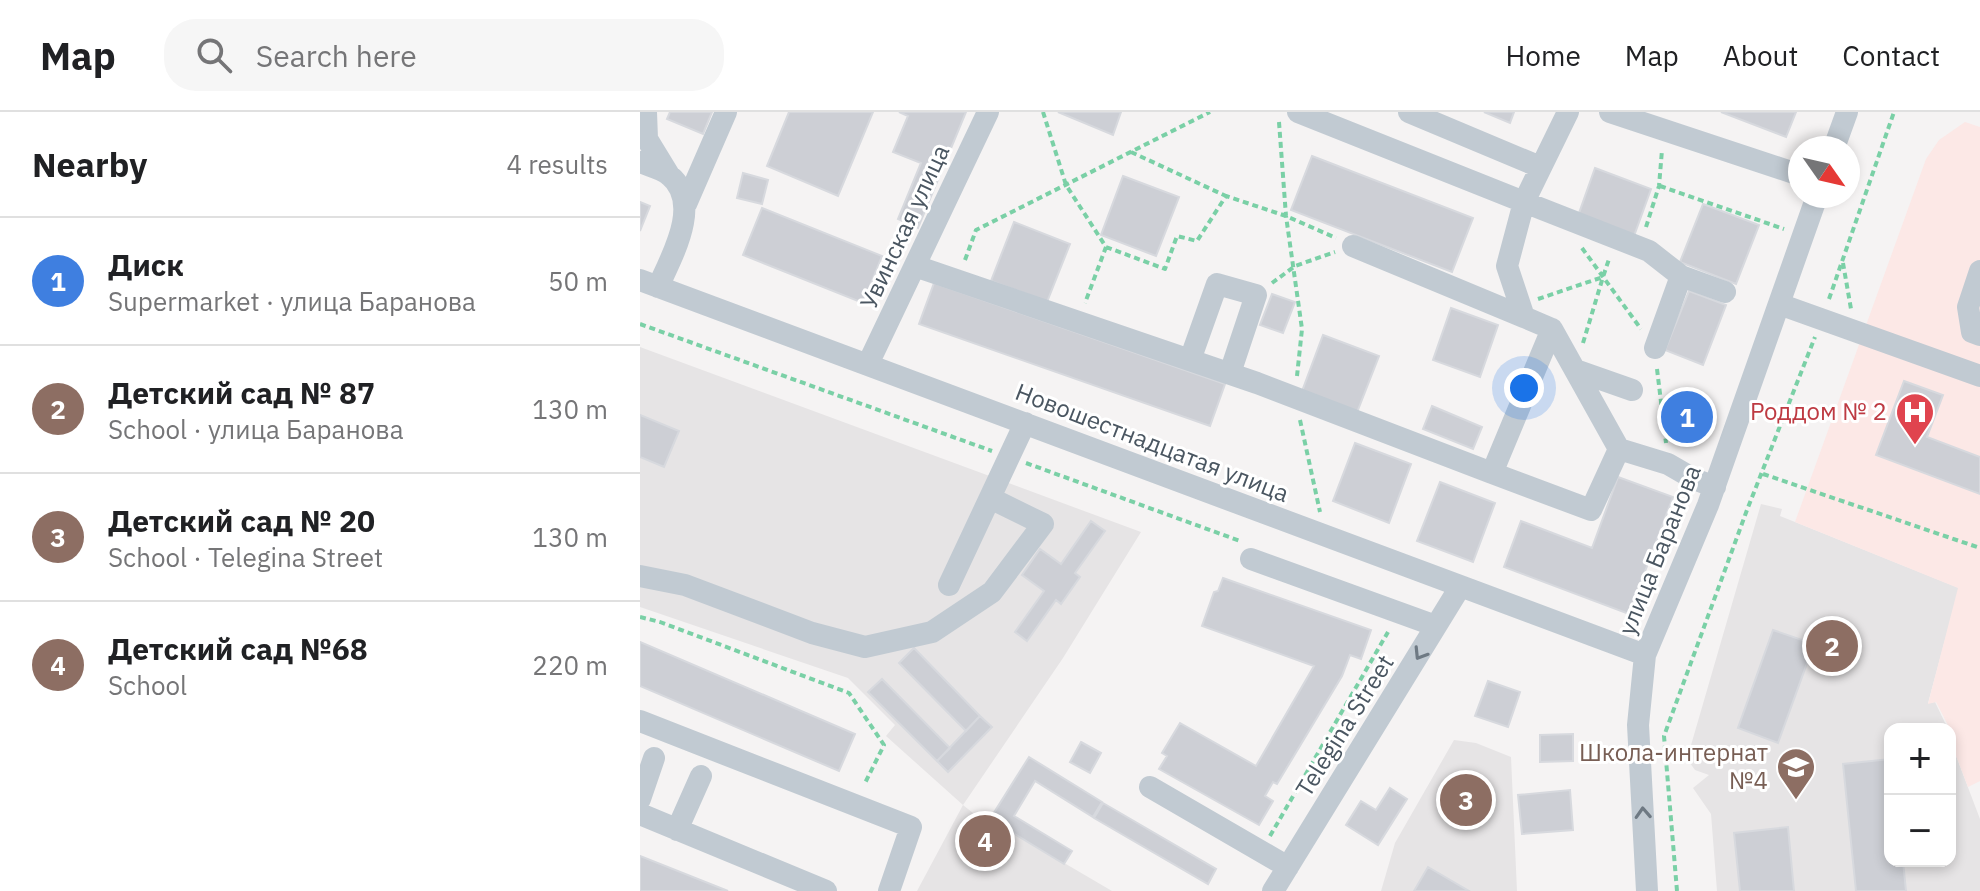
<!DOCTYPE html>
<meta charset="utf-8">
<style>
body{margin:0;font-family:"IBM Plex Sans",sans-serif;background:#f6f6f6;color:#202124}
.controls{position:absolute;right:24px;bottom:24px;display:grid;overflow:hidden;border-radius:16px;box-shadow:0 4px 12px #0003}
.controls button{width:72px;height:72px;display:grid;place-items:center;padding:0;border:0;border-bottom:2px solid #e0e0e0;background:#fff;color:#202124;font:40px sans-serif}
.compass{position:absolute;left:1148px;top:24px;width:72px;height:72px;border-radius:50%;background:#fff;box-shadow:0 4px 12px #0003;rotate:124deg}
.you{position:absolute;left:884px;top:276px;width:28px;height:28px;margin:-20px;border:6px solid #fff;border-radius:50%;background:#1a73e8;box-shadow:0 0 0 12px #1a73e833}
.badge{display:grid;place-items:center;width:52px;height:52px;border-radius:50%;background:#0b8043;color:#fff;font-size:26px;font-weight:700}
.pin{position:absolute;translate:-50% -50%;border:4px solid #fff;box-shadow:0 2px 8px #0006}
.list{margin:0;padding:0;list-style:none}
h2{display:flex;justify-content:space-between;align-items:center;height:104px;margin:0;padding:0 32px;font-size:34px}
h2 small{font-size:26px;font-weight:400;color:#757577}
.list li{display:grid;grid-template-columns:52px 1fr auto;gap:24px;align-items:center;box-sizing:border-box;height:128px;padding:0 32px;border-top:2px solid #e0e0e0}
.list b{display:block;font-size:30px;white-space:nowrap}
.list p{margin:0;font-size:26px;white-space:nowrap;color:#757577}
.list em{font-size:26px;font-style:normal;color:#757577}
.icon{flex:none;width:44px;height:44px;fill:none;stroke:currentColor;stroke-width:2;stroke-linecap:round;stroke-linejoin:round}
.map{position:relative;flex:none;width:1340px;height:779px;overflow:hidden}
header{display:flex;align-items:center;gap:48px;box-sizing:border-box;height:112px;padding:0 40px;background:#fff;border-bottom:2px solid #e0e0e0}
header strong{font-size:38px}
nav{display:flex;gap:44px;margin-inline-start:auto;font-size:28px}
.search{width:560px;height:72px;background:#f6f6f6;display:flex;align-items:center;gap:20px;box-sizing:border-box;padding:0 28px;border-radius:32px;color:#757577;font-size:30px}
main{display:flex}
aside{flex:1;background:#fff}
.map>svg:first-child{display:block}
.education{fill:#e6e4e5}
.medical{fill:#fce8e6}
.building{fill:#cdcfd5;stroke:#d7d9de;stroke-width:2}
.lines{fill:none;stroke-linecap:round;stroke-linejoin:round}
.path{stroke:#7ad0a6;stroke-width:4;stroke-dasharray:6 4;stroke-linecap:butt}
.minor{stroke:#c1cad2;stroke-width:22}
.oneway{stroke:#6e7983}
.labels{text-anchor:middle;stroke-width:6;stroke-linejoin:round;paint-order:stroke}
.street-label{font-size:24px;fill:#4a5661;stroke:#fff}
.health-label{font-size:24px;fill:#be3a42;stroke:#fff;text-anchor:end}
.education-label{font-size:24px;fill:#785e54;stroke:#fff;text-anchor:end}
</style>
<header>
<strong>Map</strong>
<div class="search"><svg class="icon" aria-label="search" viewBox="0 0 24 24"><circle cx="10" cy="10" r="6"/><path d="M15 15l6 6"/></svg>Search here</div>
<nav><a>Home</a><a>Map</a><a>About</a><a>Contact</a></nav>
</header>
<main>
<aside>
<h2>Nearby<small>4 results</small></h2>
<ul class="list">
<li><span class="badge" style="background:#3f7fe0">1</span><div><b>Диск</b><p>Supermarket · улица Баранова</p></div><em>50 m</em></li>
<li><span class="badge" style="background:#8d6e63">2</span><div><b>Детский сад № 87</b><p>School · улица Баранова</p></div><em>130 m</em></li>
<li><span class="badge" style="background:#8d6e63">3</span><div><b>Детский сад № 20</b><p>School · Telegina Street</p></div><em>130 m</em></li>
<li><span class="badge" style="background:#8d6e63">4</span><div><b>Детский сад №68</b><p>School</p></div><em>220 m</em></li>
</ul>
</aside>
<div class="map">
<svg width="1340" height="779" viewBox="0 0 1340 779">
<rect width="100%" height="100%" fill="#f5f3f3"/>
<path class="education" d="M0,235L501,420L423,546L323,693L338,705L349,707L472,779H277L323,693L246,624L255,613L208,566L0,495Z
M1121,392L1142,397L1140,404L1155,410L1319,476L1288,591L1295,590L1308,617H1250V749H1310V628L1340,707V779H1077L1071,702L1053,676L1069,663L1055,658L1047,647Z
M814,628L836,631L871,645L877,779H741L755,731Z"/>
<path class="medical" d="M1325,10L1340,15V669L1328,675L1310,628V617L1296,590L1288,592L1318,476L1155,410L1286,47L1299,28Z"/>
<path class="building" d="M30,0H72L63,22L27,7Z
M149,0H233L198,84L127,54Z
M259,0H326L278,116L258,107L281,51L253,40L268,4Z
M418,0H481L473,23Z
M844,0H874L870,11Z
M1081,0H1156L1146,25Z
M672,44L833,106L812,160L651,98Z
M955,56L1011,77L994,124L938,104Z
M103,61L128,68L122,92L97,86Z
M483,64L539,85L516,144L461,123Z
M0,90L10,94L0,119Z
M1063,92L1119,113L1096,172L1040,150Z
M122,96L242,144L223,191L103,143Z
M374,110L430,132L407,190L351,169Z
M294,171L585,272L570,314L279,212Z
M1049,179L1086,193L1063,253L1025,238Z
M632,182L655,190L643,221L620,213Z
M811,196L858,213L840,265L793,248Z
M683,223L739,244L716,303L661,282Z
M1264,269L1303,283L1287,325L1340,345V382L1236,343Z
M1042,284L1065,293L1052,326L1030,317Z
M792,294L842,315L833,337L783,317Z
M0,303L39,319L24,355L0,345Z
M715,331L771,352L749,411L693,389Z
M978,365L1033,385L989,502L864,455L881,409L952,436Z
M800,370L855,391L833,450L777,429Z
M451,409L465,419L435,461L440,465L421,492L416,488L387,529L375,520L404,479L382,463L400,437L421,452Z
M583,466L731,518L721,547L710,543L702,564L637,672L633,670L625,684L633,689L619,713L519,657L527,644L522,641L540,611L616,654L674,554L562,514L574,480L578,479Z
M1133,518L1174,532L1138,631L1098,616Z
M0,530L215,622L199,659L0,574Z
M274,536L340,604L326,619L259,551Z
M242,567L310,636L297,649L228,580Z
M848,569L880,580L868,615L835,604Z
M340,604L352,615L308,660L297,649Z
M933,622V649L900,650V623Z
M441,630L461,641L450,661L430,650Z
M389,645L462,690L453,705L395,669L374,704L432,739L424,752L350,707Z
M1250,647V749H1263L1266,779H1216L1203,652Z
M750,676L767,687L738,733L706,713L721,689L736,698Z
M930,678L933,718L882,722L878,683Z
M463,691L576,757L568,772L454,706Z
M1148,715L1154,779H1100L1094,721Z
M0,744L88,779H0Z
M788,755L829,779H774Z"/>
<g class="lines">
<path class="path" d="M403,0L426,73L466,135L445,191
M639,10L646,104L662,217L657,264
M491,40L586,84
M1020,74L1144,117
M1006,115L1019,74L1022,38
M466,135L525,157L537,124L557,129L586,84L646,104L696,126
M942,136L1001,217
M325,148L336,118L570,0
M1203,151L1211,197
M632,171L655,154L695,140
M898,187L963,165L969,147
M1189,187L1254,0
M0,212L352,339
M943,231L963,165
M1017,257L1026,331
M660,308L680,400
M386,351L600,429
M1123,362L1340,436
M0,505L20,510L209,581L244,633L224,673
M630,724L748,520
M1037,779L1024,624L1107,398L1175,225"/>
<path class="minor" d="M6,0L7,27L29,63
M658,0L884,90L867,154L884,205L912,217L979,337L1028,352L1054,367L1075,375
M769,0L900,55
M928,0L884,90L1009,139L1041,164L1085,180
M970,0L1160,63
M1194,36L1207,0
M0,50C9,54 22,57 29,63C63,90 32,144 18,175
M46,92L86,0
M713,134L884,205
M275,154L617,271L852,361L912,217
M1340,159L1328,195L1332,220L1340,223
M0,168L1005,543
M1139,192L1340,264
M1015,236L1041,164
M550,248L577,172L616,183L590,261
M228,252L348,0
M935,258L992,278
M852,361L951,398L979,337
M611,447L796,514
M0,464L45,473L172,521L225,535L292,520L352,480L403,412L350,386
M309,473L385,311
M0,609L271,715L249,779
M510,675L648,755
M0,687L14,646
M0,702L186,779
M37,718L61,664
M633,779L820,475
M1007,779L998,613L1005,543L1068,393L1177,84"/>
</g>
<defs><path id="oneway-chevron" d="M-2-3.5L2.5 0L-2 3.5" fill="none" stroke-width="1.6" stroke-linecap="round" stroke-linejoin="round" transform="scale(2)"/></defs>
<g class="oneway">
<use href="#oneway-chevron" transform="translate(780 542) rotate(122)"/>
<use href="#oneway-chevron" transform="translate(1003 701) rotate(-93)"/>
</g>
<defs>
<symbol id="hospital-pin" viewBox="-11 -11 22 30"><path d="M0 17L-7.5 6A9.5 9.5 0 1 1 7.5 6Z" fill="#e0444e" stroke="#fff"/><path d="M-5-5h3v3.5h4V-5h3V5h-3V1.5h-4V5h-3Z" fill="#fff"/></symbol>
<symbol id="school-pin" viewBox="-11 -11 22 30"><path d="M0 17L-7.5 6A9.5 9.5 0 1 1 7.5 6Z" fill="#8d6e63" stroke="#fff"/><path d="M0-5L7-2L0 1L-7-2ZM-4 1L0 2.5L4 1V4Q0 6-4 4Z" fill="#fff"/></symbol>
</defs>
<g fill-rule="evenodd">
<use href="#hospital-pin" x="1253" y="278" width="44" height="60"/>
<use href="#school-pin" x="1134" y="633" width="44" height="60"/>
</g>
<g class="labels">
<g class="street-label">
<text transform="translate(265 115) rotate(-65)" y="8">Увинская улица</text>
<text transform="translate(512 331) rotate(21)" y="8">Новошестнадцатая улица</text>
<text transform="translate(1020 438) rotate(-68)" y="8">улица Баранова</text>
<text transform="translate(705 614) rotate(-58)" y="8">Telegina Street</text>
</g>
<g class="health-label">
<text x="1247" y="308">Роддом № 2</text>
</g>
<g class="education-label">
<text x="1128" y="649">Школа-интернат<tspan x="1128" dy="28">№4</tspan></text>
</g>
</g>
</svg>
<div class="controls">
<button>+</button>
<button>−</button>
</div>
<svg class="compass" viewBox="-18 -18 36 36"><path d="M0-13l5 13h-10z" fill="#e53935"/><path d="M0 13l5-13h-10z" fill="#757577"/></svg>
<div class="you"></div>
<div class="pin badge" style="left:1047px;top:305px;background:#3f7fe0">1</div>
<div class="pin badge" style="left:1192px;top:534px;background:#8d6e63">2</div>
<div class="pin badge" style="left:826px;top:688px;background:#8d6e63">3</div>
<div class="pin badge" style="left:345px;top:729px;background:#8d6e63">4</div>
</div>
</main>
